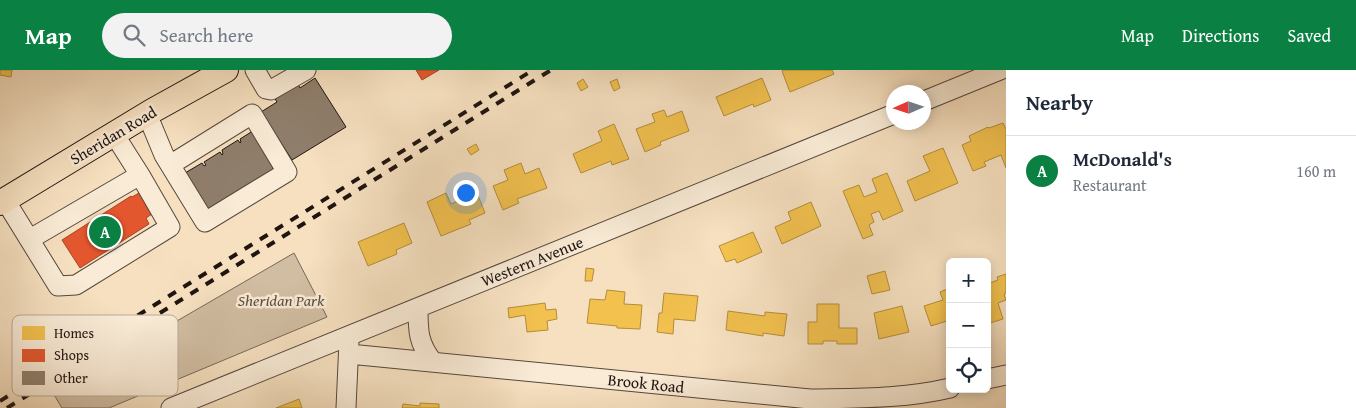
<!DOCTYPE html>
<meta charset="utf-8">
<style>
body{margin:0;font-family:"Gentium Book Plus",serif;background:#f2f2f3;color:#1f2937}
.controls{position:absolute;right:15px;bottom:15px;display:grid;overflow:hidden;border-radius:8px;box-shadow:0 2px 12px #0003}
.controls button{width:45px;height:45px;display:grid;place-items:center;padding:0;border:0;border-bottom:1px solid #e0e1e3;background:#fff;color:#1f2937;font:25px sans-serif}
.compass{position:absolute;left:886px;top:15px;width:45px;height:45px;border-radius:50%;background:#fff;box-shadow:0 2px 12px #0003;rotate:267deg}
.you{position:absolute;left:465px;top:122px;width:18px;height:18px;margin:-12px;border:4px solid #fff;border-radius:50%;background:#1a73e8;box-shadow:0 0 0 8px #1a73e833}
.badge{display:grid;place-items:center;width:32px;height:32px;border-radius:50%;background:#0b8043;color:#fff;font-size:16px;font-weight:700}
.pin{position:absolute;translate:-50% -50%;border:2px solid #fff;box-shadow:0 1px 5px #0006}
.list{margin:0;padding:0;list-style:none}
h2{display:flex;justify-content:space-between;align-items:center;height:65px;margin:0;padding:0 20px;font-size:21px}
h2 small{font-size:16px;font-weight:400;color:#747a83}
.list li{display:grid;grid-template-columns:32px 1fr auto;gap:15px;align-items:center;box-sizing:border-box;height:70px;padding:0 20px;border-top:1px solid #e0e1e3}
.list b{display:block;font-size:19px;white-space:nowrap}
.list p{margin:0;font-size:16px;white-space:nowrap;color:#747a83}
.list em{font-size:16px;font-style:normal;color:#747a83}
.icon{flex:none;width:28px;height:28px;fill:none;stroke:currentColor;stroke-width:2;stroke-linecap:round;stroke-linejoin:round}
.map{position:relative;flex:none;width:1006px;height:338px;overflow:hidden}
header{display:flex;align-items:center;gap:30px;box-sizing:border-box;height:70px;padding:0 25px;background:#0b8043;color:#fff}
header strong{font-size:24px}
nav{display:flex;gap:28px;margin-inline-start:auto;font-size:18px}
.search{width:350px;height:45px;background:#f2f2f3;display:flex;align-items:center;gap:12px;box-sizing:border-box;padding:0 18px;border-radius:28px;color:#747a83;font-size:19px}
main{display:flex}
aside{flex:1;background:#fff}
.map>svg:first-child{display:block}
.green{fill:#d1bda2;stroke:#786859}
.homes{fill:#f2c14e;stroke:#b38d3b}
.shops{fill:#e4572e;stroke:#a94325}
.building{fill:#8f7e6c;stroke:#1f1410}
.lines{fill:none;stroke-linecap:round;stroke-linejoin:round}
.minor-casing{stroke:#55473c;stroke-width:21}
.major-casing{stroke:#1f1410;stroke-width:26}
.minor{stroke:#f9ebd6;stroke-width:19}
.major{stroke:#f6e0c0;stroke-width:24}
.rail{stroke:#1f1410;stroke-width:4;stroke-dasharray:9 9;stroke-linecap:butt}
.labels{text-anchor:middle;stroke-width:5;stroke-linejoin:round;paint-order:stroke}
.street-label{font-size:16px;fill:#1f1410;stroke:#f9ebd6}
.park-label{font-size:16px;font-style:italic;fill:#5d4f43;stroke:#f9ebd6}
.key{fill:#f9ebd6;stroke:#b8aa9b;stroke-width:1}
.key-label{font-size:14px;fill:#1f1410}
</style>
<header>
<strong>Map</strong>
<div class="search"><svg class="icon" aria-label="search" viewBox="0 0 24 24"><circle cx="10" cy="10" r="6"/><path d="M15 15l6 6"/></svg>Search here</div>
<nav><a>Map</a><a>Directions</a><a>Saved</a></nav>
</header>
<main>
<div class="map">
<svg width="1006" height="338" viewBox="0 0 1006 338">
<rect width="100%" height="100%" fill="#f6e0c0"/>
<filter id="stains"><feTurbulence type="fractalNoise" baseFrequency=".004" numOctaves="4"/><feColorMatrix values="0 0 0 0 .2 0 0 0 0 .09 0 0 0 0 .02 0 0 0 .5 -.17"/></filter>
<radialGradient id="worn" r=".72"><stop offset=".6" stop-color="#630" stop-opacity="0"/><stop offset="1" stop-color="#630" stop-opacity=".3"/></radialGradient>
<path class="green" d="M294,183L327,247L109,338H62L53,323Z"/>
<path class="homes" d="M0,0H12L11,7L0,5Z
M784,0H832L834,4L790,22L782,1Z
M762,8L771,30L754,37L753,34L724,46L716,27Z
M583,9L588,17L581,21L577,13Z
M617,9L620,18L614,21L610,12Z
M664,40L667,47L682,41L689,61L660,72L661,75L645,82L636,59L655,52L652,44Z
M1003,53L1006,59V98L1001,85L984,92L986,96L973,101L962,75L971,71L969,66L988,57L989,58Z
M614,54L629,89L612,95L611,91L581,103L573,84L602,71L598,61Z
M476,74L479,80L471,85L467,79Z
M943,78L958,113L915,131L907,111L930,101L923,86Z
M521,93L525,104L539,98L547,118L517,129L519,133L503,140L493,116L508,110L504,100Z
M887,103L903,141L883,150L879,141L871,144L874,152L869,155L873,165L863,169L843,121L859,115L864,127L877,122L872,109Z
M446,123L451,134L477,123L485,143L469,150L471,154L441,166L427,132Z
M811,132L821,156L782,174L775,157L791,150L788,142Z
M404,153L412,173L396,180L397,184L368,196L358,172Z
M753,162L762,182L737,193L735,189L726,192L719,176Z
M586,198L594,199L592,211H585Z
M885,201L890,220L872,224L867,206Z
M1006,204V223L1004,224L1006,230L998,233L1003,249L987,254V214L998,210L997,207Z
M950,218V250L931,256L924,236L943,230L940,222Z
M607,220L625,222L624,234L642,235L640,259L617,258V256L587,253L590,229L605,230Z
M664,223L698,226L695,251L674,249L673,264L657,262L659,243H662Z
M545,233L546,240L556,239L557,249L547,251L548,260L527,262L525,245L509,248L508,238Z
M817,234H839V258H857V274H837V271H823V274H808V252H817Z
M902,236L909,262L879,269L874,243Z
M728,241L765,246V242L787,244L784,266L763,263V266L726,260Z
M299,329L302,338H276Z
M420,333L439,334V338H402L403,334L420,336Z"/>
<path class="shops" d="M416,0H439L422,10Z
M139,123L152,144L146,148L149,154L80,198L62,170L131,126L132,127Z"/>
<path class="building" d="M315,8L346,57L292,90L261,42L277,32L274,27L297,12L300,18Z
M256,59L281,98L208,142L185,103L202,93L204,96L206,95L204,92L220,82L222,85L223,84L222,80L238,70L240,73L241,72L240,69Z"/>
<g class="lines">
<defs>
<path id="minor" d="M255,0L266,19L271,20L306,0
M924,31L1000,0
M147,44L164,85L205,152L287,102L252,44L170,95
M5,130L58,216L76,215L170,157L140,105L114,64
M30,169L140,105
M418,238C418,261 418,273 433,292
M349,284L810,329C857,328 904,329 950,318
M987,309L1006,305
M171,338L894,44
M346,338L349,271"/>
<path id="major" d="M0,133L152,41L226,0"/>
</defs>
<use href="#minor" class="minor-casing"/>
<use href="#major" class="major-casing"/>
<use href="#minor" class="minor"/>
<use href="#major" class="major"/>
<path class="rail" d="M0,331L533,0
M7,338L551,0"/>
</g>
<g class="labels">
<g class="street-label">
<text transform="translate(113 65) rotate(-31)" y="6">Sheridan Road</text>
<text transform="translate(532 191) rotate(-22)" y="6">Western Avenue</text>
<text transform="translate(646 313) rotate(6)" y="6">Brook Road</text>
</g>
<g class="park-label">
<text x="281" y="236">Sheridan Park</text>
</g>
</g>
<rect x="12" y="245" width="166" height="81" rx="8" class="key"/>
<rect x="22" y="256" width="23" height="14" fill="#f2c14e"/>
<rect x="22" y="279" width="23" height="13" fill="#e4572e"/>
<rect x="22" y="301" width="23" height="14" fill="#8f7e6c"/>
<g class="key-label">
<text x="54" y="268">Homes</text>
<text x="54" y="290">Shops</text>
<text x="54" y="313">Other</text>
</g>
<rect width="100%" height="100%" filter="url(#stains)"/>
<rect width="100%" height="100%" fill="url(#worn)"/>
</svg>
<div class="controls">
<button>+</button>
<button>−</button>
<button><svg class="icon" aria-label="locate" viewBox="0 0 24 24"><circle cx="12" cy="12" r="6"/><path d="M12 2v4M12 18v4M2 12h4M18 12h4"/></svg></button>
</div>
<svg class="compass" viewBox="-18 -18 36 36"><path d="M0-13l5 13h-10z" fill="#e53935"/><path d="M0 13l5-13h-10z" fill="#747a83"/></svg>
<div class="you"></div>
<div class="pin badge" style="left:105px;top:162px">A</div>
</div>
<aside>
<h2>Nearby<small></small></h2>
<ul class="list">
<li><span class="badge">A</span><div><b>McDonald's</b><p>Restaurant</p></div><em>160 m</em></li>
</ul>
</aside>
</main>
